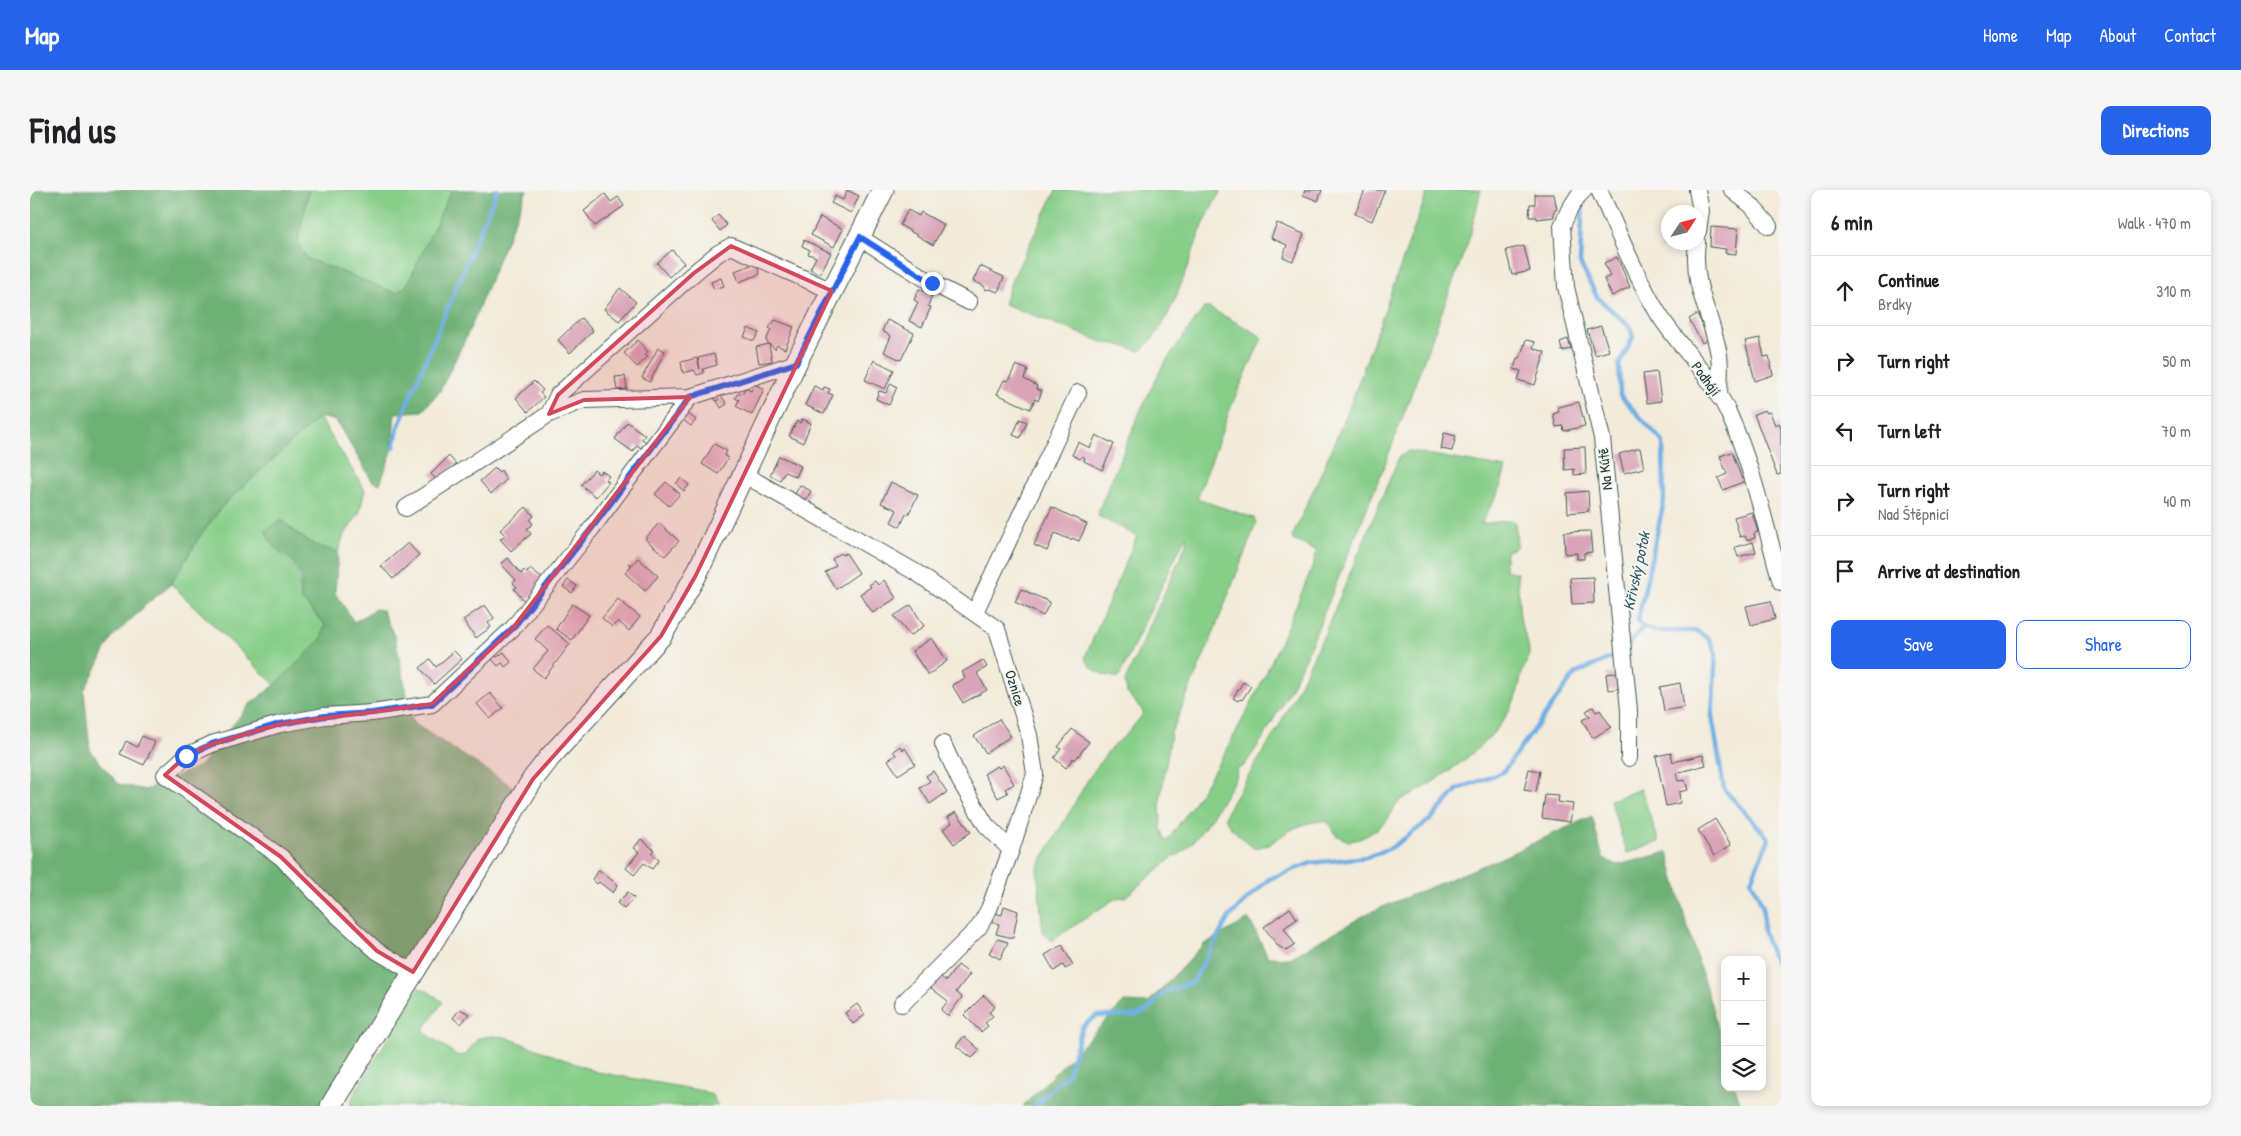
<!DOCTYPE html>
<meta charset="utf-8">
<style>
body{margin:0;font-family:"Patrick Hand",sans-serif;background:#f6f6f6;color:#202124}
.controls{position:absolute;right:15px;bottom:15px;display:grid;overflow:hidden;border-radius:10px;box-shadow:0 2px 8px #0003}
.controls button{width:45px;height:45px;display:grid;place-items:center;padding:0;border:0;border-bottom:1px solid #e0e0e0;background:#fff;color:#202124;font:25px sans-serif}
.compass{position:absolute;left:1631px;top:15px;width:45px;height:45px;border-radius:50%;background:#fff;box-shadow:0 2px 8px #0003;rotate:54deg}
.stop{position:absolute;width:15px;height:15px;margin:-11px;border:4px solid #2563eb;border-radius:50%;background:#fff}
.stop.end{background:#2563eb;border-color:#fff;box-shadow:0 1px 5px #0008}
.list{margin:0;padding:0;list-style:none}
h2{display:flex;justify-content:space-between;align-items:center;height:65px;margin:0;padding:0 20px;font-size:21px}
h2 small{font-size:16px;font-weight:400;color:#757577}
.list li{display:grid;grid-template-columns:32px 1fr auto;gap:15px;align-items:center;box-sizing:border-box;height:70px;padding:0 20px;border-top:1px solid #e0e0e0}
.list b{display:block;font-size:19px;white-space:nowrap}
.list p{margin:0;font-size:16px;white-space:nowrap;color:#757577}
.list em{font-size:16px;font-style:normal;color:#757577}
.actions{display:flex;gap:10px;padding:15px 20px}
.actions a{flex:1;padding:11px 0;border:1px solid #2563eb;border-radius:10px;text-align:center;font-size:18px;color:#2563eb}
.actions .main{background:#2563eb;color:#fff}
.icon{flex:none;width:28px;height:28px;fill:none;stroke:currentColor;stroke-width:2;stroke-linecap:round;stroke-linejoin:round}
.map{position:relative;flex:none;width:1751px;height:916px;overflow:hidden;border-radius:10px}
header{display:flex;align-items:center;gap:30px;box-sizing:border-box;height:70px;padding:0 25px;background:#2563eb;color:#fff}
header strong{font-size:24px}
nav{display:flex;gap:28px;margin-inline-start:auto;font-size:18px}
.intro{display:flex;align-items:center;justify-content:space-between;box-sizing:border-box;height:120px;padding:0 30px}
h1{margin:0;font-size:35px}
.button{padding:12px 22px;border-radius:10px;background:#2563eb;color:#fff;font-size:18px;font-weight:700}
main{display:flex;gap:30px;padding:0 30px}
aside{flex:1;background:#fff;border-radius:10px;box-shadow:0 2px 8px #0003}
.map>svg:first-child{display:block}
.green{fill:#87ce89;stroke:#53865e}
.forest{fill:#6db175;stroke:#467754}
.lines{fill:none;stroke-linecap:round;stroke-linejoin:round}
.stream{stroke:#70afe3;stroke-width:4.5}
.building{fill:#daa4b8}
.minor-casing{stroke:#3f574d;stroke-width:18}
.tertiary-casing{stroke:#3f574d;stroke-width:23}
.minor{stroke:#fff;stroke-width:16}
.tertiary{stroke:#fff;stroke-width:21}
.route{stroke:#2563eb;stroke-width:6}
.marked{fill:#d1495b;fill-opacity:0.2;stroke:#d1495b;stroke-width:4;stroke-linejoin:round}
.labels{text-anchor:middle;stroke-width:4;stroke-linejoin:round;paint-order:stroke}
.street-label{font-size:15px;fill:#1f3d34;stroke:#f6f6f2}
.water-label{font-size:16px;font-style:italic;fill:#335a60;stroke:#f6f6f2}
</style>
<header>
<strong>Map</strong>
<nav><a>Home</a><a>Map</a><a>About</a><a>Contact</a></nav>
</header>
<div class="intro"><h1>Find us</h1><a class="button">Directions</a></div>
<main>
<div class="map">
<svg width="1751" height="916" viewBox="0 0 1751 916">
<rect width="100%" height="100%" fill="#f6f6f2"/>
<filter id="ink" filterUnits="userSpaceOnUse"><feTurbulence type="fractalNoise" baseFrequency=".02" numOctaves="2"/><feDisplacementMap in="SourceGraphic" scale="10" xChannelSelector="R" yChannelSelector="G"/><feConvolveMatrix kernelMatrix="1 2 1 2 8 2 1 2 1" color-interpolation-filters="sRGB"/></filter>
<filter id="wash" filterUnits="userSpaceOnUse"><feTurbulence type="fractalNoise" baseFrequency=".0096" numOctaves="4" result="noise"/><feDisplacementMap in="SourceGraphic" scale="20" xChannelSelector="R" yChannelSelector="G"/><feGaussianBlur stdDeviation="1.12" result="paint"/><feColorMatrix in="noise" values="0 0 0 0 0 0 0 0 0 0 0 0 0 0 0 0 0 1.4 0 .05"/><feComposite in="paint" operator="in"/></filter>
<g filter="url(#wash)">
<rect width="100%" height="100%" fill="#f3ebda"/>
<path class="green" d="M279,0H422L377,95L366,103L278,69L270,58L268,49Z
M1026,0H1191C1183,15 1175,30 1169,45C1156,79 1139,140 1110,161L1086,154L1075,153L974,114L981,92Z
M1398,0H1451L1439,49L1355,274L1283,450L1262,496L1235,545L1214,576L1207,579L1206,588C1194,606 1164,662 1143,667L1095,707L1086,708L1023,750H1020L1013,742L1007,679L1059,588L1079,560L1097,544L1113,524L1112,520L1097,503L1095,491L1157,352V347H1155L1089,487C1077,488 1058,480 1055,467L1107,346L1068,326L1070,317L1112,217L1133,175L1174,118H1179L1226,143L1232,148L1202,214L1167,309L1224,328L1226,334L1181,449L1141,543L1130,611L1131,638L1136,652C1199,569 1244,471 1283,375L1287,361L1263,350L1262,347L1293,279L1321,213Z
M289,227L335,300L329,324L314,345L308,362C281,355 272,349 252,330L251,365C273,383 267,384 271,409L295,435L291,449L245,495L141,394L168,349L193,315Z
M1379,261L1476,278L1469,301L1451,334L1482,330L1485,333L1487,355L1484,359L1476,361L1475,380L1487,383C1489,400 1488,416 1491,433C1493,443 1499,451 1499,462C1498,473 1493,477 1491,487C1483,539 1435,571 1394,598C1387,602 1377,606 1371,610C1365,615 1362,623 1358,629C1348,640 1333,650 1319,651L1307,646L1297,631C1285,631 1276,633 1265,638C1251,644 1238,660 1222,657L1201,638L1195,628L1196,622L1249,536L1294,445L1369,267Z
M1611,599L1629,652L1597,663L1580,610Z
M389,798L396,800L413,812L394,839V842L428,866L436,865L448,848L461,846L475,847L567,882L673,901L682,905L688,916H320L325,902Z"/>
<path class="forest" d="M0,0H279L268,49L270,58L278,69L366,103L377,95L422,0H497L440,139L410,201L392,221L365,223L362,261L350,294L342,291L306,231L289,227L193,315L168,349L141,394L117,414L82,448L54,501L60,560L88,594L115,600L170,576L219,515L245,495L291,449L295,435L271,409C270,402 272,391 270,385C263,366 239,361 236,340L252,330C272,349 280,355 308,362L305,403L324,432L345,419L352,420L365,448L383,533L486,599L298,906L290,916H0Z
M1562,626L1573,669L1588,675L1638,662L1652,717L1695,862V897H1705L1711,916H993L1094,812L1118,813L1174,754L1219,729L1238,767L1260,768L1338,723L1471,668Z"/>
<g class="lines">
<path class="stream" d="M1553,9L1550,73L1567,107L1600,137L1603,147L1589,175L1590,205L1633,252L1634,311L1608,430L1613,437L1624,441H1667L1679,449L1686,463L1682,526L1694,599L1739,649L1721,690L1733,717V741L1744,771L1751,777
M364,257L368,238L377,215L467,0
M1599,454L1613,437
M1005,916L1038,884L1052,837L1066,826H1105L1118,820L1134,802L1163,792L1199,727L1239,689L1281,673L1337,667L1361,658L1401,629L1428,599L1473,582L1545,484L1585,466"/>
</g>
<g id="blocks">
<path class="building" d="M817,0L829,6L821,23L801,13L805,6L813,10Z
M1275,0H1292L1288,11L1273,5Z
M1335,0H1355L1342,31L1325,24Z
M575,4L581,12L588,7L594,16L565,36L554,21Z
M1505,4H1524L1527,20H1524V27L1507,29V27H1499L1500,14H1505Z
M878,20L889,26L891,22L914,35L903,55L870,35Z
M688,25L697,35L690,41L682,31Z
M790,27L813,39L804,57L781,45Z
M1638,30V50L1635,51L1632,31Z
M1247,33L1274,44L1263,71L1253,67L1257,55L1241,48Z
M1681,37L1708,39L1706,64L1695,63L1696,59L1680,57Z
M774,50L801,63L790,84L780,79L786,67L778,64L780,60L772,56Z
M1494,56L1500,81L1482,85L1476,60Z
M642,60L654,73L639,87L627,73Z
M1587,67L1600,97L1582,106L1574,89L1580,86L1574,73Z
M726,73L730,84L709,92L705,81Z
M950,76L974,87L968,102L959,99L956,100L954,96L943,91Z
M691,88L694,96L684,99L681,92Z
M590,98L606,112L589,131L574,119Z
M889,99L902,105L898,116L901,117L892,137L879,131L888,112L884,110Z
M1667,124L1680,149L1672,153L1659,129Z
M551,128L563,141L540,163L528,150Z
M745,130L764,137L755,159L747,155L745,159L736,151L741,139L739,138Z
M857,130L884,143L871,170L854,162L861,146L852,141Z
M1571,136L1579,161L1565,165L1557,140Z
M718,138L729,143L724,151L714,147Z
M1730,148L1734,167L1739,166L1743,185L1725,191L1715,151Z
M1538,149L1541,159L1532,161L1530,152Z
M608,150L618,162L615,165L618,167L607,177L594,163Z
M1496,150L1505,152L1503,158L1515,162L1505,195L1488,190L1491,181L1484,179L1487,168H1490Z
M739,154L742,171L729,173L726,157Z
M628,158L635,161L620,192L612,188Z
M684,164L687,175L673,179L674,183L667,185L664,180L653,183L651,172L667,168L670,179L668,168Z
M844,170L864,180L855,199L835,190Z
M986,175L998,180L994,189L1007,196L1006,199L1012,201L1008,211L1005,209L1000,219L967,204L974,190L978,191Z
M1627,182L1631,211L1617,213L1613,184Z
M595,186L597,199L587,200L585,187Z
M504,191L513,200L510,203L514,207L498,222L486,208Z
M861,193L867,197L859,215L846,209L849,201L856,203Z
M724,194L734,199L722,225L706,216L709,210L705,208L709,202L712,204L715,198L721,201Z
M784,196L793,200L794,197L800,199L798,203L803,205L794,224L775,215Z
M687,200L697,214L691,218L687,211L689,209L686,211L681,204Z
M1549,212L1555,236L1534,241L1533,236L1526,237L1523,224L1529,222L1528,217Z
M1735,220L1737,223L1740,222L1745,235L1749,233L1751,238V284L1747,285L1724,224Z
M657,223L666,230L661,236L652,229Z
M772,229L781,233L773,253L759,246L767,231L770,233Z
M990,229L997,232L990,248L983,245Z
M597,232L615,245L612,249L616,252L611,258L607,255L603,262L585,249Z
M1414,243L1426,246L1422,261L1411,259Z
M1066,245L1084,254L1072,280L1054,271L1055,268L1052,266L1050,269L1042,265L1048,252L1060,258Z
M684,254L697,261L694,266L698,268L688,284L672,274Z
M1555,257L1556,284L1544,285V279L1535,280L1534,258Z
M1610,258L1614,278L1594,283L1589,264Z
M1702,262L1713,292L1693,300L1688,288L1697,284L1690,266Z
M419,266L426,274L408,291L401,284Z
M749,266L771,276L766,287L755,282L750,290L740,285Z
M465,278L469,282L471,280L476,290L461,304L450,291Z
M564,280L569,284L572,281L579,286L576,290L579,292L566,307L551,295Z
M651,288L659,295L654,301L646,294Z
M636,292L650,304L639,316L625,304Z
M861,292L888,305L878,325L876,324L870,337L861,332L867,320L851,313Z
M770,295L781,301L775,312L764,306Z
M1558,301L1559,321L1538,323L1537,303Z
M496,317L504,326L500,330L503,334L497,339L501,344L481,361L470,349L475,345L470,340Z
M1022,317L1057,334L1049,351L1042,348L1041,350L1025,343L1017,361L1004,355Z
M1722,322L1728,342L1724,343L1725,348L1717,350L1715,346L1710,347L1704,327Z
M629,333L649,351L635,366L615,349Z
M1560,341L1562,362L1554,363V369H1547V363L1535,364L1534,342Z
M1723,352L1726,362L1708,367L1705,357Z
M378,353L389,365L363,389L351,376Z
M811,363L813,365L816,363L829,383L806,399L795,382L806,375L802,369Z
M478,368L491,384L494,380L497,383L500,379L514,390L496,413L484,399L487,397L483,393L486,390L471,374Z
M608,368L628,386L615,401L595,383L601,376L598,373L602,375Z
M1563,387L1564,413L1542,414L1540,388Z
M538,390L547,396L542,403L533,397Z
M854,390L866,408L843,423L830,404L841,397L839,395L845,391L848,395Z
M991,399L1020,412L1013,426L985,412Z
M588,409L610,427L599,441L588,431L582,437L572,428Z
M1741,411L1745,429L1721,435L1716,416Z
M542,414L559,425L542,450L526,439Z
M455,415L464,428L458,433L461,437L446,448L433,430Z
M881,415L894,436L880,446L864,426Z
M517,435L540,454L514,488L503,479L518,461L505,449Z
M902,448L917,471L898,485L882,461Z
M424,461L432,469L404,494L390,478L400,469L406,477Z
M474,462L481,472L475,477L472,473L468,476L461,468L465,464L467,467Z
M953,470L957,477L947,483L957,500L933,513L922,495L935,488L932,482Z
M1591,482L1593,498L1578,500L1576,484Z
M1213,492L1221,496L1212,510L1210,509L1208,511L1203,508Z
M1650,493L1654,517L1634,521L1630,497Z
M460,503L473,518L460,529L447,514Z
M1563,517L1566,522L1570,520L1581,537L1563,548L1552,530L1560,526L1556,521Z
M969,529L981,546L956,563L944,546Z
M1042,539L1059,552L1045,570L1043,568L1036,578L1024,568L1031,559L1028,557Z
M112,546L125,552L114,575L90,564L96,551L107,557Z
M870,556L873,560L875,558L885,574L868,585L858,570L866,565L863,561Z
M1641,563L1643,572L1673,565L1676,575L1646,583L1648,591L1655,590L1658,600L1649,602L1650,613L1636,616L1626,566Z
M973,575L984,594L975,599L978,603L968,608L954,584L967,576L969,578Z
M1499,579L1510,581L1506,602L1494,600Z
M903,581L917,602L900,614L890,598L900,591L896,586Z
M1515,605L1529,606L1528,612L1543,614L1540,632L1512,628Z
M926,622L941,642L924,654L913,639L922,633L918,627Z
M1685,629L1701,655L1684,666L1668,640Z
M611,649L624,660L621,663L629,670L622,679L614,673L604,685L596,678L609,662L604,658Z
M569,680L588,695L583,703L569,692L567,694L562,689Z
M598,702L604,708L594,719L587,713Z
M974,716L988,721L983,748L966,744L969,734L963,732L965,723L972,725Z
M1260,718L1267,729L1254,738L1265,755L1256,761L1247,755L1234,737Z
M967,749L978,752L970,769L959,763Z
M1032,755L1043,775L1035,779L1033,775L1024,781L1015,765Z
M928,775L940,784L926,802L932,807L918,826L911,820L918,811L901,798L910,786L916,791Z
M954,805L965,817L959,822L963,826L955,833L958,836L951,842L934,825Z
M827,814L835,825L823,834L815,823Z
M430,819L439,824L431,834L423,828Z
M934,846L950,860L942,868L926,856Z"/>
</g>
</g>
<g filter="url(#ink)">
<use href="#blocks" fill-opacity="0" stroke="#3f574d" stroke-width="1"/>
<g class="lines">
<defs>
<path id="minor" d="M1554,0L1548,6L1539,20L1532,36L1536,97L1572,248L1599,520V568
M1569,0C1588,41 1605,85 1628,123C1649,157 1681,185 1698,222C1723,276 1735,335 1751,392
M1667,0L1671,21L1668,41
M1702,0L1721,15L1739,36
M829,47L902,93L939,112
M1667,52C1661,97 1682,124 1689,165C1691,178 1689,194 1689,207
M519,224L528,205L664,83L687,64L701,56L802,101
M713,284L887,383L967,439L999,545L1005,584L981,660L959,719L949,737L872,814
M376,318L519,224L554,210L660,207L766,173
M945,422L1048,203
M913,554L930,591L956,635L981,660
M383,782L347,761L307,725L251,667L135,585L156,566L182,554L250,534L295,526L342,523L402,514L483,438L562,338L660,207"/>
<path id="tertiary" d="M301,916L503,589L520,567L631,446L666,385L766,173L853,0"/>
</defs>
<use href="#minor" class="minor-casing"/>
<use href="#tertiary" class="tertiary-casing"/>
<use href="#minor" class="minor"/>
<use href="#tertiary" class="tertiary"/>
</g>
</g>
<g class="lines" filter="url(#ink)">
<path class="route" d="M156,566L182,554L250,534L295,526L342,523L402,514L483,438L562,338L660,207L766,173L830,47L902,93"/>
</g>
<path class="marked" d="M701,56L802,101L666,385L631,446L503,589L383,782L347,761L251,667L135,585L156,566L182,554L250,534L402,514L483,438L660,207L554,210L519,224L528,205L664,83Z"/>
<g class="labels">
<g class="street-label">
<text transform="translate(1676 189) rotate(54)" y="5">Podhájí</text>
<text transform="translate(1575 279) rotate(-96)" y="5">Na Kútě</text>
<text transform="translate(985 498) rotate(73)" y="5">Oznice</text>
</g>
<g class="water-label">
<text transform="translate(1606 381) rotate(-78)" y="6">Křivský potok</text>
</g>
</g>
</svg>
<div class="controls">
<button>+</button>
<button>−</button>
<button><svg class="icon" aria-label="layers" viewBox="0 0 24 24"><path d="M12 4l9 5-9 5-9-5zM3 14l9 5 9-5"/></svg></button>
</div>
<svg class="compass" viewBox="-18 -18 36 36"><path d="M0-13l5 13h-10z" fill="#e53935"/><path d="M0 13l5-13h-10z" fill="#757577"/></svg>
<div class="stop" style="left:156px;top:566px"></div>
<div class="stop end" style="left:902px;top:93px"></div>
</div>
<aside>
<h2>6 min<small>Walk · 470 m</small></h2>
<ul class="list">
<li><svg class="icon" aria-label="ahead" viewBox="0 0 24 24"><path d="M12 20V5M6 11l6-6 6 6"/></svg><div><b>Continue</b><p>Brdky</p></div><em>310 m</em></li>
<li><svg class="icon" aria-label="right" viewBox="0 0 24 24"><path d="M7 20v-9h11M14 6l5 5-5 5"/></svg><div><b>Turn right</b></div><em>50 m</em></li>
<li><svg class="icon" aria-label="left" viewBox="0 0 24 24"><path d="M17 20v-9H6M10 6l-5 5 5 5"/></svg><div><b>Turn left</b></div><em>70 m</em></li>
<li><svg class="icon" aria-label="right" viewBox="0 0 24 24"><path d="M7 20v-9h11M14 6l5 5-5 5"/></svg><div><b>Turn right</b><p>Nad Štěpnicí</p></div><em>40 m</em></li>
<li><svg class="icon" aria-label="arrive" viewBox="0 0 24 24"><path d="M6 21V4h12l-3 4 3 4H6"/></svg><div><b>Arrive at destination</b></div></li>
</ul>
<div class="actions"><a class="main">Save</a><a>Share</a></div>
</aside>
</main>
